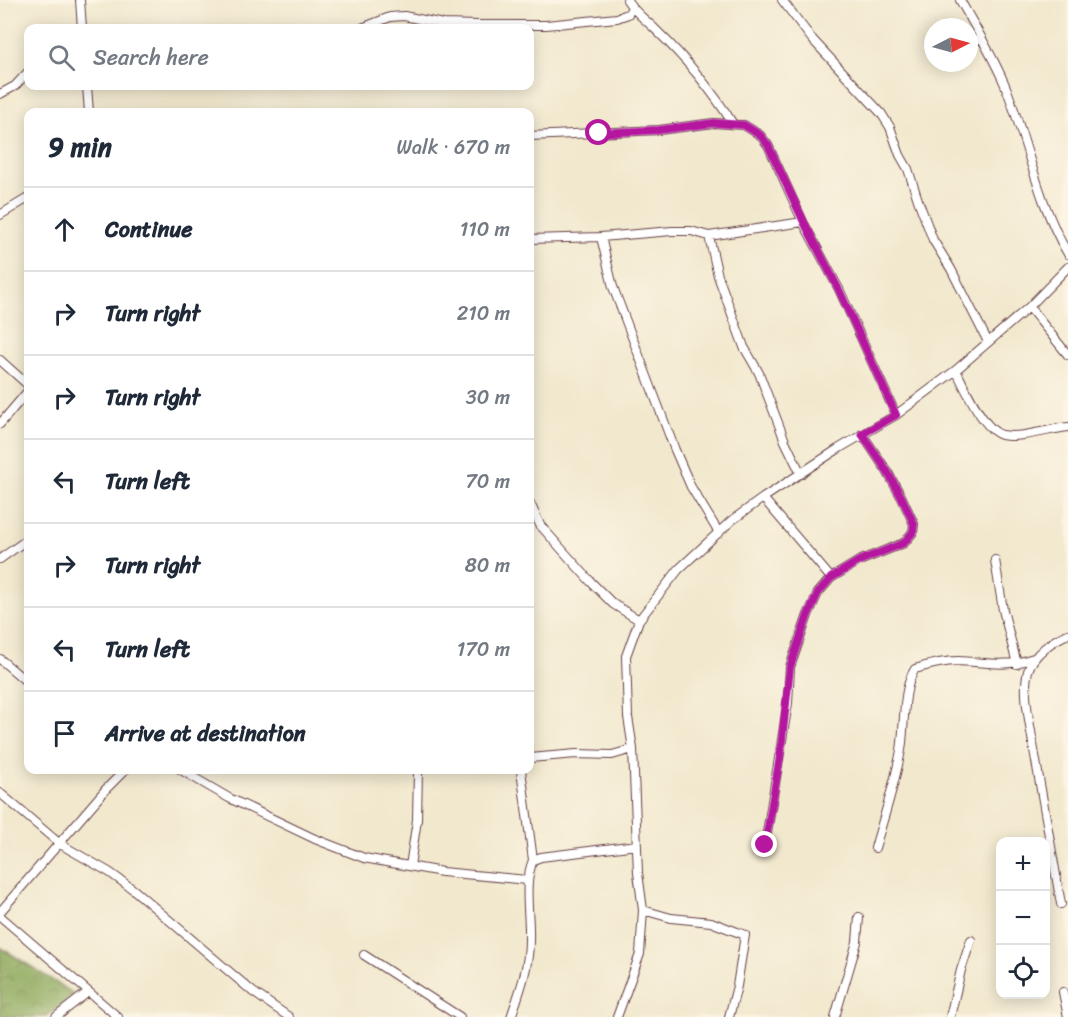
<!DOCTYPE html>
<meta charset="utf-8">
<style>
body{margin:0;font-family:Sriracha,sans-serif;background:#f2f2f3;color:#1f2937}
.controls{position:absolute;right:18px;bottom:18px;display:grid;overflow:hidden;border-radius:12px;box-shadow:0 3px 15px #0003}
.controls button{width:54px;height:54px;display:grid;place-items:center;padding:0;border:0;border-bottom:2px solid #e0e1e3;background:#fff;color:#1f2937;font:30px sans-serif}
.compass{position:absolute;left:924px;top:18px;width:54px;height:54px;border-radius:50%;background:#fff;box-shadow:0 3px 15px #0003;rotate:84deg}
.stop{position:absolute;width:18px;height:18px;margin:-14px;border:4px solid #b5179e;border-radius:50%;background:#fff}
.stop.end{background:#b5179e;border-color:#fff;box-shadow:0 2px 6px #0008}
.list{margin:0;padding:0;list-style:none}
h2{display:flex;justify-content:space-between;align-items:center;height:78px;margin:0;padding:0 24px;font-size:26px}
h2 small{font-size:20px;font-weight:400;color:#747a83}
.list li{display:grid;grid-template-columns:39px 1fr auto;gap:18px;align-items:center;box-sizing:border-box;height:84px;padding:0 24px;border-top:2px solid #e0e1e3}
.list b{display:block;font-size:22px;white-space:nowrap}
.list em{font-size:20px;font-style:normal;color:#747a83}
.icon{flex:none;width:33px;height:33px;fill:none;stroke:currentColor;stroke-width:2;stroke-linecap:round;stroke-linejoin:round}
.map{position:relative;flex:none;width:1068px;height:1017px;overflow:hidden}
.search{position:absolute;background:#fff;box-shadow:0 3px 15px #0003;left:24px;top:24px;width:510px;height:66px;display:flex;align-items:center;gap:15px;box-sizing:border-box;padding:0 21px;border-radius:12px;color:#747a83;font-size:22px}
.panel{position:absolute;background:#fff;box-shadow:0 3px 15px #0003;left:24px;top:108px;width:510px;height:666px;border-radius:12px}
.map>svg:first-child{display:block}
.forest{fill:url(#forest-crowns);stroke:#6c6443;stroke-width:1.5}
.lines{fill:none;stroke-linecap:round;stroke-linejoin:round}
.street-casing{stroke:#633d43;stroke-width:10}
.street{stroke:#fff;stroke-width:8}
.route{stroke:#b5179e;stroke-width:8}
</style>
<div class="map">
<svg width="1068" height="1017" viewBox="0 0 1068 1017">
<defs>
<pattern id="forest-crowns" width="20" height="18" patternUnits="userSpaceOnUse" patternTransform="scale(1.5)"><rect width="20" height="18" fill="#8da95b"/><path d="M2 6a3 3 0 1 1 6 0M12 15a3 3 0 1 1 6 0" fill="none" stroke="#75894b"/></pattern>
</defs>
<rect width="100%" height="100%" fill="#fcf5e5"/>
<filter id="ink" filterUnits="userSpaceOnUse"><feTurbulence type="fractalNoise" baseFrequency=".0167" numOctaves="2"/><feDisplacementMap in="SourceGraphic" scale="12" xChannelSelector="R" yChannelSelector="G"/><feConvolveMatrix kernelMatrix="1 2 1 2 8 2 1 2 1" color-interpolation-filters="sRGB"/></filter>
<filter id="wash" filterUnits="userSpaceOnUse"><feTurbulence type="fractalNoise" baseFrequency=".008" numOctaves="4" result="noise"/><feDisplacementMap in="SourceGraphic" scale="24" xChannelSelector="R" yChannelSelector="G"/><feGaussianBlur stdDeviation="1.35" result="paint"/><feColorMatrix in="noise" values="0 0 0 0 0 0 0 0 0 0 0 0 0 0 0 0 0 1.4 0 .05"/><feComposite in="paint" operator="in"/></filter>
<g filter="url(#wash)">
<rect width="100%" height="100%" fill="#f1e8cd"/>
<path class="forest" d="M0,947L74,994L46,1017H0Z"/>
</g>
<g filter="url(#ink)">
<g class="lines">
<defs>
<path id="street" d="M80,0L82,28
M627,0C635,13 646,20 656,30C685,58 712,90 733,124
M782,0L812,39L881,113L890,127L900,155L908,169L918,200L933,240L951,269L988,342
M960,0C976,29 995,59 1007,90C1028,145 1038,203 1068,254
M362,28L390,17L404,16L443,24L477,25H546L617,18L628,14L632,8
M969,46L980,37
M946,65L948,63
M87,86L89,112
M0,94L15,86L28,72
M530,136L659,130L714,123L744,125L760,135L768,145L803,222L839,289L896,415
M0,215L28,198
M709,236L718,276L744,347L759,373L785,441L801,474
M601,237L613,287L675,450L691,487L719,533
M530,239L601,237L672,231H691L709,236L803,222
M1029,307L1068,355
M0,360L28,385
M956,370C964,386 984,431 1002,435C1019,439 1050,429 1068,427
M0,424L28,391
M763,498L831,578
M530,503L540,525L591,582L613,604L639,620
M0,559L28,539
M995,560L1003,610L1017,664
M0,659L28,683
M530,758L576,754L612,755L633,749
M181,770L229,798L315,839L364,858L442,872L527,880
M521,770L533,860
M0,793L60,844L109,872L134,890L253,992L289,1017
M765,845L788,703L790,667L808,615L818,593L831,578L859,561L904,543L913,532L914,524L902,498L887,471L862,434
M875,848C884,816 895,784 901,750C905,727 902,688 915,669C928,665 944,661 958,661C986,662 1006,668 1034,658
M410,866L417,820L418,770
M1061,904C1052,851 1042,798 1033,744C1030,722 1022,693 1028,671C1033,654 1053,640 1068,634
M643,910L671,918L711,922L745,935L737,986L729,1017
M0,912L106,789L125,770
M0,916L118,1017
M364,955L460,1017
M1063,992L1068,1017
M56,1017L88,992
M511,1017C520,991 529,967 529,940C530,913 523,885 533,860L541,857L637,845
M617,1017L640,954L643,910L638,873L633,749L628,717L626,656L639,620L679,569L731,521L763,498L838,449L896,415L956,370L1029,307L1068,267
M835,1017L857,942L859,917
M950,1017L961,970L971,940"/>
</defs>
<use href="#street" class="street-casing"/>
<use href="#street" class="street"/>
</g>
</g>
<g class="lines" filter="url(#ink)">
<path class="route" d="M599,133L659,130L714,123L744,125L760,135L768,145L804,222L839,290L896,415L862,434L887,471L902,498L914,524L913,532L904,543L859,561L831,578L818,593L808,615L790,667L780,757L765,845"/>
</g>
</svg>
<div class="controls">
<button>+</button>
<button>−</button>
<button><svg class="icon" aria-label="locate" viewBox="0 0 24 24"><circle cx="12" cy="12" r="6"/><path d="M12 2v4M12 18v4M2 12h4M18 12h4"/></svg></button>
</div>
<svg class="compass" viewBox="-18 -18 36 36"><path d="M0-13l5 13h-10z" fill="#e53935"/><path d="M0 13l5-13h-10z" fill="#747a83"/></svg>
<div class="stop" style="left:599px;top:133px"></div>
<div class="stop end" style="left:765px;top:845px"></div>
<div class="search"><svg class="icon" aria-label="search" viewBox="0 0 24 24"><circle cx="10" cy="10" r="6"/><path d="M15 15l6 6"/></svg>Search here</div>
<section class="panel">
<h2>9 min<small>Walk · 670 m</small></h2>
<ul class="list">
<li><svg class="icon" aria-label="ahead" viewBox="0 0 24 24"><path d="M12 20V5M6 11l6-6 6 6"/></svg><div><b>Continue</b></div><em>110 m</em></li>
<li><svg class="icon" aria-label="right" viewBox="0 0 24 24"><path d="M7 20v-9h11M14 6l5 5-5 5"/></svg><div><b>Turn right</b></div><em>210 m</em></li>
<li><svg class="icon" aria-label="right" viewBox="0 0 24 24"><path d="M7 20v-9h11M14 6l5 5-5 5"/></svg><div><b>Turn right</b></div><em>30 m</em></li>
<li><svg class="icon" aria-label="left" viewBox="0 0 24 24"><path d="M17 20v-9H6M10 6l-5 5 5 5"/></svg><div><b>Turn left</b></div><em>70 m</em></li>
<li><svg class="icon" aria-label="right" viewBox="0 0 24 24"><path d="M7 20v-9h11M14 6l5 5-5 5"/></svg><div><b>Turn right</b></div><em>80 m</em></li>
<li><svg class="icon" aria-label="left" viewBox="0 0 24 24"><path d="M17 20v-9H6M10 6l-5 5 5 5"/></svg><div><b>Turn left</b></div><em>170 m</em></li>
<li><svg class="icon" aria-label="arrive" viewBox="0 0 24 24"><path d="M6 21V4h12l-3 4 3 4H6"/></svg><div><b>Arrive at destination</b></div></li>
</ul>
</section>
</div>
